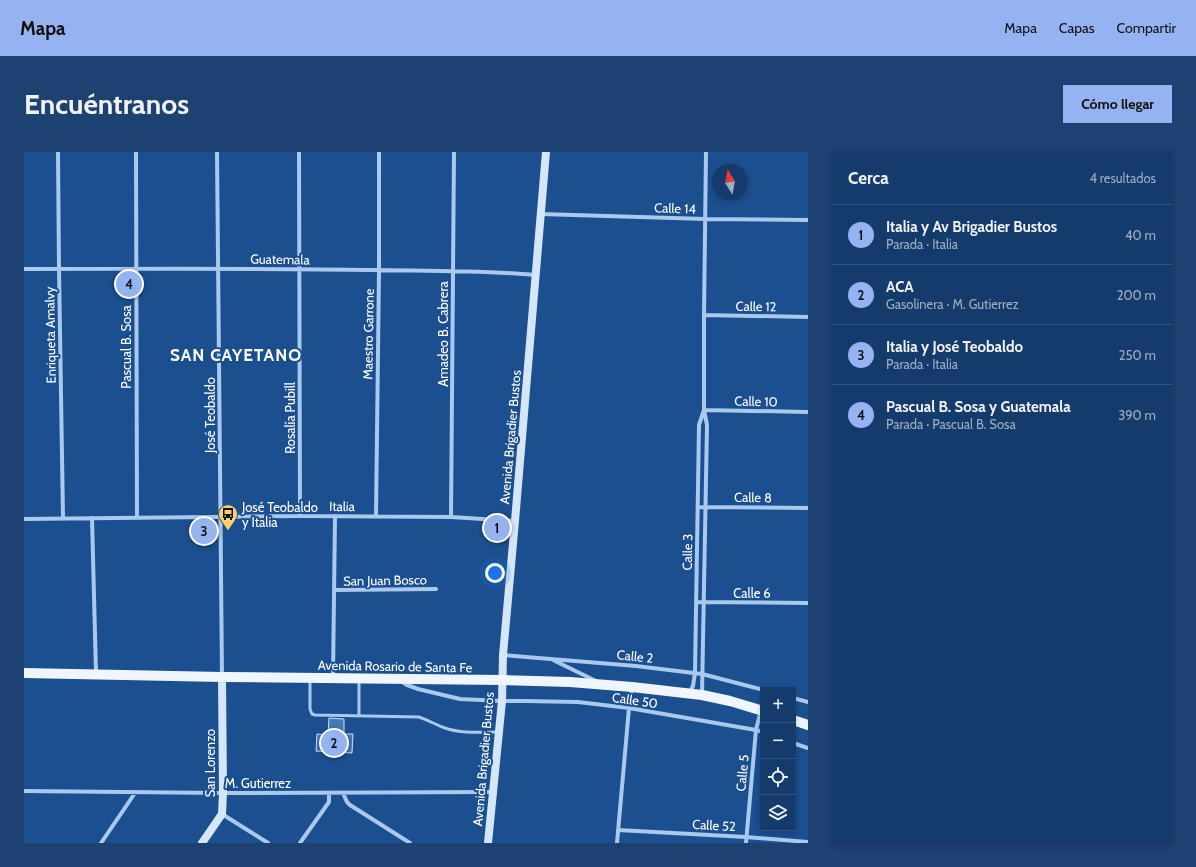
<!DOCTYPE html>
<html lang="es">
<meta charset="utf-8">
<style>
body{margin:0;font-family:Cabin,sans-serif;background:#1d4271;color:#f1f3f6}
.controls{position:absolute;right:12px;bottom:12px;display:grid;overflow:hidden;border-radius:0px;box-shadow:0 2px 6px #0003}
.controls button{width:36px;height:36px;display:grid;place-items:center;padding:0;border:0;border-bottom:1px solid #33557e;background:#143b6b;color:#f1f3f6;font:20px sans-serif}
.compass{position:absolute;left:688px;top:12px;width:36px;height:36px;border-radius:50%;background:#143b6b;box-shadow:0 2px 6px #0003;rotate:349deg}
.you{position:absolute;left:471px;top:421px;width:14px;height:14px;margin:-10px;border:3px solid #fff;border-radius:50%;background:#1a73e8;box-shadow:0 0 0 6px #1a73e833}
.badge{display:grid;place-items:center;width:26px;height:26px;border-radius:50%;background:#95b2f1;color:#111;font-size:13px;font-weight:700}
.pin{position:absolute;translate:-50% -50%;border:2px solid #fff;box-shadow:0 1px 4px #0006}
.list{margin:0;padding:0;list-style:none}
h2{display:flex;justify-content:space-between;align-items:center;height:52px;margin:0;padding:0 16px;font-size:17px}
h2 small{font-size:13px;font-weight:400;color:#9dadc1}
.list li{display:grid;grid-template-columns:26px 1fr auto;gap:12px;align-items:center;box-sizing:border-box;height:60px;padding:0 16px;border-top:1px solid #33557e}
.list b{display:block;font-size:15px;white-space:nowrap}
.list p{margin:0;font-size:13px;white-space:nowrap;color:#9dadc1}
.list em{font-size:13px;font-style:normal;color:#9dadc1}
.icon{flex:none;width:22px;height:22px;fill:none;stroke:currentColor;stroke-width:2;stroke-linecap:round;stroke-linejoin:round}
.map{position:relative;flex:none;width:784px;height:691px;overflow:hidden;border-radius:0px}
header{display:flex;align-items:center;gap:24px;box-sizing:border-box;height:56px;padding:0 20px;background:#95b2f1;color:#111}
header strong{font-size:19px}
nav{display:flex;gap:22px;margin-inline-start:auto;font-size:14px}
.intro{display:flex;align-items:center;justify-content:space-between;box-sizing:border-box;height:96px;padding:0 24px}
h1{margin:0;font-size:28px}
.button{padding:10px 18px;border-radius:0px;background:#95b2f1;color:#111;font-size:14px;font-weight:700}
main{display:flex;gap:24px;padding:0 24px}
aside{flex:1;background:#143b6b;border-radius:0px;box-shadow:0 2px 6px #0003}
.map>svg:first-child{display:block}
.building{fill:#4478b7;stroke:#cfe3fa}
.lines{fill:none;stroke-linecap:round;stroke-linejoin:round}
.lane{stroke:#a9c9ee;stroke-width:3}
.street{stroke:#a9c9ee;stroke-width:4}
.secondary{stroke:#d6e6fa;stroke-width:8}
.primary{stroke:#f0f6ff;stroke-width:10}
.labels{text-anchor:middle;stroke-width:4;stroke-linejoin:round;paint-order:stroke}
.street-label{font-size:13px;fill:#fff;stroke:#1b4f8f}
.poi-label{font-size:13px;fill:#fff;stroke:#1b4f8f;text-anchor:start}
.district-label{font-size:17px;font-weight:bold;letter-spacing:1px;fill:#fff;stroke:#1b4f8f}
</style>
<header>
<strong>Mapa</strong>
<nav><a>Mapa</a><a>Capas</a><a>Compartir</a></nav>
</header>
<div class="intro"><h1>Encuéntranos</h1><a class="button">Cómo llegar</a></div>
<main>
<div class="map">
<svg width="784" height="691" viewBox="0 0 784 691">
<rect width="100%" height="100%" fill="#1b4f8f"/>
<path class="building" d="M305,566L320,567V582H329L328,601L292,599L293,582L304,583Z"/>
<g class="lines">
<path class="lane" d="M286,528V557L288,562L291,563L395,565C404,568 412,573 421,576C438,582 457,580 475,580
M335,564V528"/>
<path class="street" d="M34,0L35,117L39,366
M112,0L113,366
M193,0L198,525
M275,0L276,364
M682,0L680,163V258L784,260
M517,62L681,67L784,68
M0,117C116,117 232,116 348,118C403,119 457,118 512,123
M680,163L784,165
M674,355L784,356
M352,364L355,119V0
M427,365L430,0
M68,366L72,521
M0,367L276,364L427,365L491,369
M310,438L412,437
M672,450L784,451
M479,503L612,514L678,522L740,538
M527,507L572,529
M309,525L311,364
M377,529L383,533L394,537L436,547L478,549H501L554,550L605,556L732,578L739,580
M666,540L669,534L671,521L675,273L680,258L683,273L678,543
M769,546L784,550
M769,591L784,596
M0,639L199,641L468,640
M319,641L323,650L326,653L386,691
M198,662L244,691
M594,678L722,685L784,690
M77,691L111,641
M276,691L305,650V641
M593,691L605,556L608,536
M722,691L732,578L737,558"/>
<path class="secondary" d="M178,691L198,662L199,641L198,525
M464,691L478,549L479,503L491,369L522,0"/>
<path class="primary" d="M0,521L198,525L478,528L546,530L608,535L678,543L706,549L739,559
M769,568L784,573"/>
</g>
<defs>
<symbol id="bus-pin" viewBox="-11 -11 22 30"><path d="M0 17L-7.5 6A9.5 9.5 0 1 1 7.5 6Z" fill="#ffd166" stroke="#1b4f8f"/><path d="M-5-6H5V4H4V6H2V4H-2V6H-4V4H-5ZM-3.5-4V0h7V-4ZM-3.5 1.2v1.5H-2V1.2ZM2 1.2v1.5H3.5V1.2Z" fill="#111"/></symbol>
</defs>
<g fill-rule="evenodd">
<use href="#bus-pin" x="193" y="351" width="22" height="30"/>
</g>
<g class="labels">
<g class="street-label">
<text transform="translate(651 56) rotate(2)" y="5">Calle 14</text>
<text transform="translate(256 107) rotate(1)" y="5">Guatemala</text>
<text transform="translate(732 154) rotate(1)" y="5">Calle 12</text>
<text transform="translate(344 182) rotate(-89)" y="5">Maestro Garrone</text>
<text transform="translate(419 182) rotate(-90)" y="5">Amadeo B. Cabrera</text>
<text transform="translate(26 183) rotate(-91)" y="5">Enriqueta Amalvy</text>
<text transform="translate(102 195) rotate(-90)" y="5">Pascual B. Sosa</text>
<text transform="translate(732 249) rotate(1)" y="5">Calle 10</text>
<text transform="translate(186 263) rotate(-90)" y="5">José Teobaldo</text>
<text transform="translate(266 266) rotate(-90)" y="5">Rosalía Pubill</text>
<text transform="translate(486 285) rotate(-85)" y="5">Avenida Brigadier Bustos</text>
<text transform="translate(729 345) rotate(1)" y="5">Calle 8</text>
<text transform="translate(318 354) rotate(1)" y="5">Italia</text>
<text transform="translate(663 400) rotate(-89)" y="5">Calle 3</text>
<text transform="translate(361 428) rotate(-1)" y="5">San Juan Bosco</text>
<text x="728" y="446">Calle 6</text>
<text transform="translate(611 504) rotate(6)" y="5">Calle 2</text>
<text transform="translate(371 514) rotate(1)" y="5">Avenida Rosario de Santa Fe</text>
<text transform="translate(611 548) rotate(8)" y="5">Calle 50</text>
<text transform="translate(459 607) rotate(-85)" y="5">Avenida Brigadier Bustos</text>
<text transform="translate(186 611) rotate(-90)" y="5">San Lorenzo</text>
<text transform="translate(718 621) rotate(-85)" y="5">Calle 5</text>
<text x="234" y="636">M. Gutierrez</text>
<text transform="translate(690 673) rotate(3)" y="5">Calle 52</text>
</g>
<g class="poi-label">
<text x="218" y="360">José Teobaldo<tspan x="218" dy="15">y Italia</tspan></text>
</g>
<g class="district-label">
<text x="212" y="209">SAN CAYETANO</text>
</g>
</g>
</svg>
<div class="controls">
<button>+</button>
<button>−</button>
<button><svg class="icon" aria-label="locate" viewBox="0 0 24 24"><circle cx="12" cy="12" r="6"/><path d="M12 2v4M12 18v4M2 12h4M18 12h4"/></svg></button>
<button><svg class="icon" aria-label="layers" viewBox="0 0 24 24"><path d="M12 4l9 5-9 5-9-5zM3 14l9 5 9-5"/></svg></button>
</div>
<svg class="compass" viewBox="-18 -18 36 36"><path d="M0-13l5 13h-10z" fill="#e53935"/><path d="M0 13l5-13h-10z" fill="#9dadc1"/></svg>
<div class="you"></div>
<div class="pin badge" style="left:473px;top:376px">1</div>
<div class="pin badge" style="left:310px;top:591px">2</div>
<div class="pin badge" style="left:180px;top:379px">3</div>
<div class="pin badge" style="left:105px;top:132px">4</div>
</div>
<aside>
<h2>Cerca<small>4 resultados</small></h2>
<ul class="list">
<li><span class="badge">1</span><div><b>Italia y Av Brigadier Bustos</b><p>Parada · Italia</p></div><em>40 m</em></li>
<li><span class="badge">2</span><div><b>ACA</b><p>Gasolinera · M. Gutierrez</p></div><em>200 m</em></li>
<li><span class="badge">3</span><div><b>Italia y José Teobaldo</b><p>Parada · Italia</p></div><em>250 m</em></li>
<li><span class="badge">4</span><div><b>Pascual B. Sosa y Guatemala</b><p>Parada · Pascual B. Sosa</p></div><em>390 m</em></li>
</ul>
</aside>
</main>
